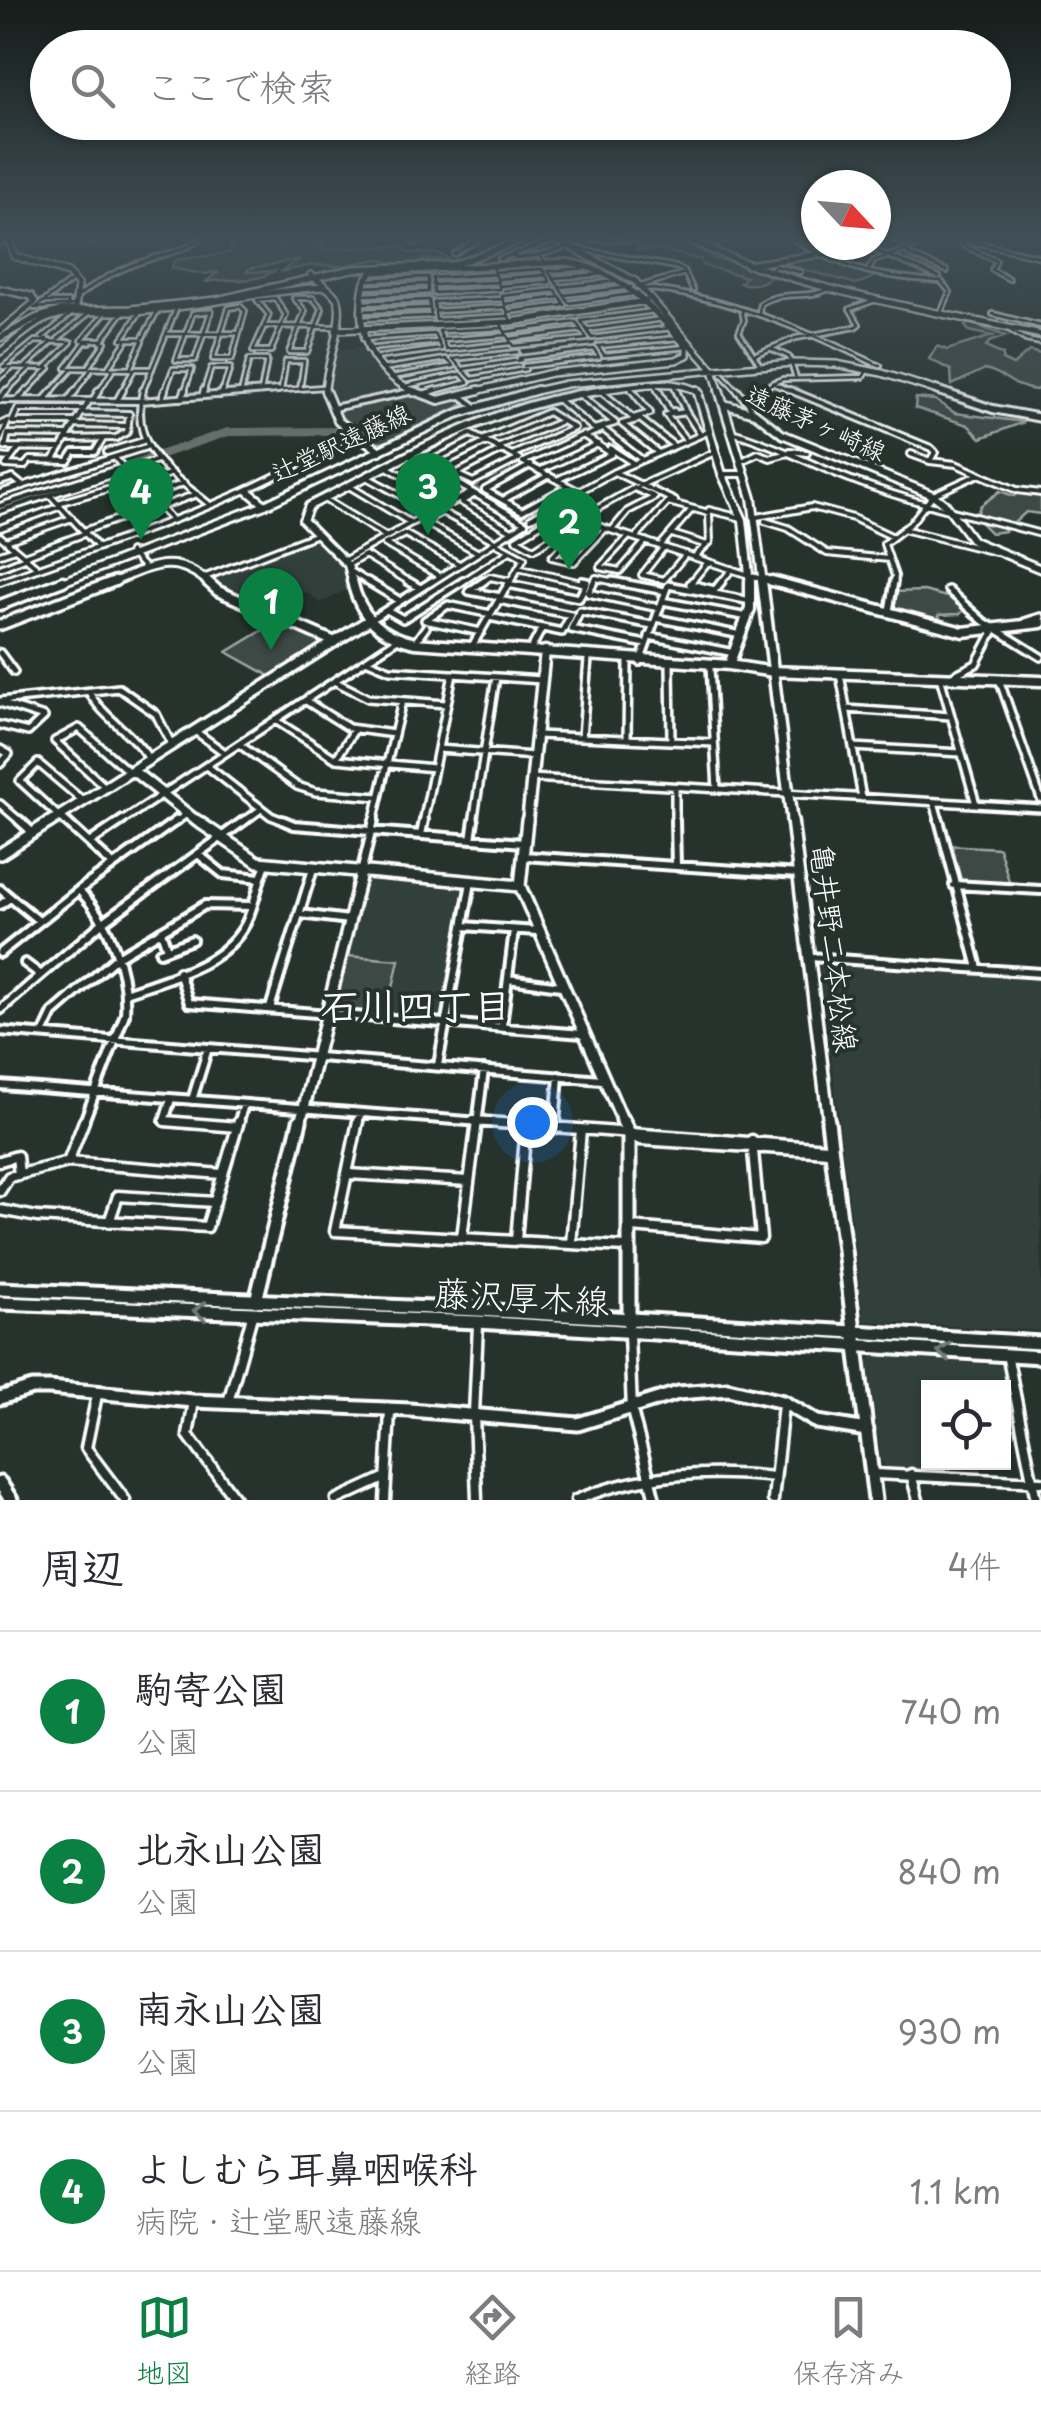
<!DOCTYPE html>
<html lang="ja">
<meta charset="utf-8">
<style>
body{margin:0;font-family:"Playpen Sans","Klee One",sans-serif;background:#f2f2f3;color:#2b2b33}
.controls{position:absolute;right:30px;bottom:30px;display:grid;overflow:hidden;border-radius:0px;box-shadow:0 2px 8px #0004}
.controls button{width:90px;height:90px;display:grid;place-items:center;padding:0;border:0;border-bottom:2px solid #e1e1e2;background:#fff;color:#2b2b33;font:50px sans-serif}
.compass{position:absolute;left:801px;top:170px;width:90px;height:90px;border-radius:50%;background:#fff;box-shadow:0 2px 8px #0004;rotate:116deg}
.you{position:absolute;left:532px;top:1122px;width:35px;height:35px;margin:-25px;border:8px solid #fff;border-radius:50%;background:#1a73e8;box-shadow:0 0 0 15px #1a73e833}
.badge{display:grid;place-items:center;width:65px;height:65px;border-radius:50%;background:#0b8043;color:#fff;font-size:32px;font-weight:700}
.pin{position:absolute;translate:-50% -82px;filter:drop-shadow(0 2px 5px #0008)}
.pin::after{content:'';position:absolute;top:52px;width:35px;height:30px;background:inherit;clip-path:polygon(0 0,100% 0,50% 100%)}
.list{margin:0;padding:0;list-style:none}
h2{display:flex;justify-content:space-between;align-items:center;height:130px;margin:0;padding:0 40px;font-size:42px}
h2 small{font-size:32px;font-weight:400;color:#7c7c81}
.list li{display:grid;grid-template-columns:65px 1fr auto;gap:30px;align-items:center;box-sizing:border-box;height:160px;padding:0 40px;border-top:2px solid #e1e1e2}
.list b{display:block;font-size:38px;white-space:nowrap}
.list p{margin:0;font-size:32px;white-space:nowrap;color:#7c7c81}
.list em{font-size:32px;font-style:normal;color:#7c7c81}
.icon{flex:none;width:55px;height:55px;fill:none;stroke:currentColor;stroke-width:2;stroke-linecap:round;stroke-linejoin:round}
.map{position:relative;flex:none;width:1041px;height:1500px;overflow:hidden}
.search{position:absolute;background:#fff;box-shadow:0 2px 8px #0004;left:30px;right:30px;top:30px;height:110px;display:flex;align-items:center;gap:25px;box-sizing:border-box;padding:0 35px;border-radius:55px;color:#7c7c81;font-size:38px}
.sheet{height:770px;background:#fff}
nav{display:flex;justify-content:space-around;align-items:center;box-sizing:border-box;height:140px;border-top:2px solid #e1e1e2;background:#fff;font-size:28px;color:#7c7c81}
nav a{display:grid;justify-items:center;gap:5px}
nav .on{color:#0b8043}
.map>svg:first-child{display:block}
.built{fill:#333f3a}
.green{fill:#3e4944;stroke:#9ea4a2;stroke-width:2.5}
.lines{fill:none;stroke-linecap:round;stroke-linejoin:round}
.river{stroke:#67706c;stroke-width:8}
.street-far4-casing{stroke:#fff;stroke-width:8}
.street-far3-casing{stroke:#fff;stroke-width:10}
.street-far2-casing{stroke:#fff;stroke-width:12}
.street-far1-casing{stroke:#fff;stroke-width:14}
.street-casing{stroke:#fff;stroke-width:15}
.secondary-far4-casing{stroke:#fff;stroke-width:10}
.secondary-far3-casing{stroke:#fff;stroke-width:12}
.secondary-far2-casing{stroke:#fff;stroke-width:15}
.secondary-far1-casing{stroke:#fff;stroke-width:16}
.secondary-casing{stroke:#fff;stroke-width:19}
.primary-far1-casing{stroke:#fff;stroke-width:10}
.primary-casing{stroke:#fff;stroke-width:19}
.street-far4{stroke:#26332d;stroke-width:2.5}
.street-far3{stroke:#26332d;stroke-width:4}
.street-far2{stroke:#26332d;stroke-width:5}
.street-far1{stroke:#26332d;stroke-width:6}
.street{stroke:#26332d;stroke-width:8}
.secondary-far4{stroke:#26332d;stroke-width:5}
.secondary-far3{stroke:#26332d;stroke-width:6}
.secondary-far2{stroke:#26332d;stroke-width:8}
.secondary-far1{stroke:#26332d;stroke-width:9}
.secondary{stroke:#26332d;stroke-width:11}
.primary-far1{stroke:#26332d;stroke-width:5}
.primary{stroke:#26332d;stroke-width:11}
.oneway{stroke:#727a76}
.labels{text-anchor:middle;stroke-width:8;stroke-linejoin:round;paint-order:stroke}
.far-street-label{font-size:25px;fill:#fff;stroke:#26332d}
.street-label{font-size:30px;fill:#fff;stroke:#26332d}
.near-street-label{font-size:35px;fill:#fff;stroke:#26332d}
.near-neighbourhood-label{font-size:38px;font-weight:bold;fill:#fff;stroke:#26332d}
</style>
<div class="map">
<svg width="1041" height="1500" viewBox="0 0 1041 1500">
<rect width="100%" height="100%" fill="#26332d"/>
<filter id="ink" filterUnits="userSpaceOnUse"><feTurbulence type="fractalNoise" baseFrequency=".01" numOctaves="2"/><feDisplacementMap in="SourceGraphic" scale="20" xChannelSelector="R" yChannelSelector="G"/><feConvolveMatrix kernelMatrix="1 2 1 2 8 2 1 2 1" color-interpolation-filters="sRGB"/></filter>
<g filter="url(#ink)">
<path class="built" d="M367,347L378,368L408,390L334,405L329,369L334,351Z
M316,538L342,563L349,588L321,603L306,592L271,610L221,589L212,580Z
M367,876L469,885L446,1020L387,1015L398,960L346,956Z
M819,960L1041,978V1331L864,1321Z
M872,1355L1006,1366L1008,1387L928,1388V1462L981,1463L982,1470L886,1467L881,1461L868,1361Z"/>
<path class="green" d="M231,240L273,244L329,241L320,247L323,249L401,246L409,253H437L452,260L423,259L422,263L404,266L378,259L340,266L312,265L280,272L300,259L248,269L247,272L274,271C251,285 231,277 205,282L219,272L203,274L171,268L175,260L230,253Z
M644,240L656,244L684,240L716,260H733L772,276C763,284 751,286 740,283L746,277L702,265L701,260L664,250H637L638,241Z
M815,256L870,274L873,278L856,284L780,263Z
M969,323L1006,336L989,342L986,347L1003,355L1002,360L1013,365L1029,351L1041,354V386L1036,390C1010,387 1007,374 985,369L952,385L951,370L929,359L937,346L947,350L992,336L969,331L965,326Z
M411,393L436,402L460,399L465,404L383,443C364,444 345,425 336,409Z
M916,398L935,400L955,413L1024,422L981,438L968,425L915,408Z
M1000,491L1014,496L1019,492L1041,494V514L1026,512L1005,531L991,533L976,518L980,506Z
M924,591L962,601L965,609L960,614L939,615L941,625L891,612L893,592Z
M278,621L325,641L323,644L272,677L227,652Z
M945,845L999,848L1011,888L954,885Z
M346,956L399,960L387,1015L333,1010Z"/>
<g class="lines">
<path class="river" d="M414,456L526,519
M0,508L228,432L340,431"/>
<defs>
<path id="street-far4" d="M411,240L416,243L427,240
M592,240H615
M622,240H637
M795,240C846,271 881,277 940,281
M895,240L918,246L907,250L909,255L947,271
M961,240L963,245L996,261L992,270L1009,279
M965,240L1041,257
M91,243L94,240
M862,245L939,277
M707,247L724,240
M575,248L676,267L684,271L693,290
M454,254L477,240
M511,255L518,258L540,255
M821,256L863,245
M499,259L556,240
M545,263L540,255L570,246
M493,266L500,289L434,293L433,278L495,274
M869,269L874,261L907,250
M770,271L775,266L800,272
M494,272L542,269L550,282L499,286
M552,278L604,274
M497,279L546,275
M940,280L950,292L941,312
M618,281L559,287L569,303L639,293
M433,285L498,282
M558,285L548,271L589,268
M641,286L685,273
M364,287L428,284
M643,288C728,297 803,329 880,366
M363,295L428,292V277L366,280
M564,295L631,287
M76,298C97,281 121,268 147,260C167,253 181,252 199,240
M275,298L286,315L271,351H253L269,315L257,300Z
M294,298H313L322,309L307,352H289L305,311Z
M503,299L434,302L436,320L509,316
M43,302H68V306
M505,304L560,297
M240,306L245,311L232,359H213L229,308Z
M34,308L75,305
M35,308L74,279
M742,310L744,320L739,332L759,363
M211,311L195,360H176L193,313Z
M362,311L430,308
M435,311L506,307
M654,311L581,321L592,338L670,328
M140,312L122,339H142L158,310
M508,312L565,305L560,297
M104,314L82,340H102L122,313
M759,314L760,304C782,289 806,300 829,289
M993,314L1041,326
M362,319L431,316L429,300L363,303
M510,319L502,296L555,290L560,297
M500,322L505,332
M576,322L587,339L513,346L505,332Z
M265,326L337,327
M1005,327L1026,340L1041,343
M503,328L439,331L447,350L510,343
M587,330L662,319
M167,334L239,333
M678,338L598,346L604,355L687,347
M47,339L42,338L72,313
M58,339L89,313
M363,339L435,334L442,349L374,358
M510,339L581,330
M443,340L507,335
M367,349L438,342
M772,349L789,357L796,378
M517,352L453,359L472,379L525,369
M754,355L796,338L855,327L859,324L850,309L875,300
M519,358L594,349L599,357L524,366
M26,366L51,343
M3,367L35,341L71,342L45,368
M4,367L49,368
M88,367L105,342H101
M66,368L152,369
M66,368L85,342H90
M108,368L126,341
M130,369L142,341
M382,369L446,359L454,366L392,377
M464,369L521,360
M722,374L739,393
M0,377L10,369
M772,383L783,379L863,377L868,369
M673,384L677,393
M405,386L461,374L468,382L427,393
M655,386L659,393
M630,388L634,393
M281,390L286,361H304L300,389
M4,393L31,367
M25,393L49,368
M50,393L72,369
M74,393L92,368
M98,393L113,369
M121,393L134,369
M142,393L177,307
M164,393L173,369H192L184,393
M203,393L211,368H230L222,393
M241,393L249,360H267L261,392
M245,393L323,387
M405,393L414,391
M760,393L772,383L796,393"/>
<path id="street-far3" d="M143,390C128,448 171,473 210,505
M658,390L670,412L674,411
M676,390L685,410
M737,390L748,403
M790,390L931,448L935,452L930,461L956,464L979,474
M601,391L633,418L650,413L632,390
M423,394L436,390
M221,395L223,390
M202,396L204,390
M461,396L476,407
M0,397L7,390
M182,398L185,390
M556,398L594,429L615,423L580,395
M162,399L165,390
M0,400L140,401L278,390
M18,400L27,390
M44,400L53,390
M93,400L99,390
M68,401L76,390
M117,401L123,390
M333,408L414,391
M752,411L748,403L763,390
M76,422H12L18,409H84
M0,425L8,421L0,440
M75,425L126,426
M735,433C780,446 819,469 863,484C921,505 982,518 1041,534
M470,434L426,456L441,464L486,442
M471,434L512,455
M583,435L612,454L557,480L523,462Z
M588,435L603,429L641,459
M67,439L116,438L127,432L129,414L82,413
M482,440L548,412L574,428L512,455
M686,440L666,415L686,412L700,434
M19,448L6,465L25,466L30,460L68,461L74,452H95L103,439
M61,448L5,447L8,434L68,435
M497,448L562,421
M610,448L633,463
M502,450L456,474L473,482L519,459L512,455
M790,451L807,453
M107,452L143,441
M657,452L622,424L640,419L673,445
M911,454L930,461
M408,455L525,523L429,584
M0,457L11,458
M53,461L89,401
M742,461L758,453L770,458L788,453
M531,465L485,490L522,511L568,486
M387,467L452,503L472,492
M541,470L598,444
M125,471L171,519
M614,472L675,501
M722,474H744
M367,477L431,512L411,523
M557,480L578,491
M0,482L13,478L23,486
M138,485L172,473
M639,486L715,452
M0,493L146,447
M475,494L461,502L512,531
M50,495L97,546
M150,496L184,483
M324,499L385,536
M503,500L549,475
M58,503L135,481
M552,505L586,522L761,579
M0,506L123,467L114,457
M160,507L197,494
M709,510L742,518
M0,511L157,460
M562,511L516,539L534,549L580,519
M757,517L812,507L853,518L891,536
M531,518L614,472L710,431
M579,519L634,488L655,497L628,511L612,530
M765,521L788,528L827,553L889,559
M585,522L552,557L574,562L606,528
M0,528L61,506
M903,529L995,552
M84,531L158,505
M672,534L707,545
M0,536L38,568
M629,536L600,567L620,571L646,541
M637,536L668,502L709,513L710,542L694,557
M6,541L72,518
M494,542L524,558L509,584
M660,546L692,509
M664,547L642,575L664,580L686,554
M130,552L146,569
M477,552L424,522L442,512L495,541
M0,554L15,549
M24,556L86,533
M345,560L411,523L349,486
M348,565L365,555L413,584
M0,568L25,558
M518,568L586,584
M352,572L371,584
M438,575L385,544L405,534L459,564
M203,578L317,534
M0,582C118,539 243,504 349,434
M459,584L510,551
M480,584L490,577L510,581
M593,584L596,578L625,584
M690,584L708,562
M720,584L732,569
M894,584L895,576L884,544L910,524L933,495L979,474L1017,490L1041,493"/>
<path id="street-far2" d="M367,581L400,601
M408,581L420,588
M484,581L469,591L501,597
M594,581L588,593L659,608
M612,581L665,591
M692,581L690,584L715,590L722,581
M508,584L579,598L587,582L582,581
M948,590L983,621L1041,657
M662,601L748,617
M387,610L403,619L463,581
M889,611L894,581
M489,617L562,632L571,615L499,600
M656,618L741,635
M372,619L432,581
M1025,622L1041,617
M481,632L425,620L448,605L491,614
M649,636L734,653
M416,641L426,627
M646,644L571,629L580,611L652,625
M472,646L510,581
M532,647L542,628
M0,653L14,672
M368,661L390,670L542,680
M640,662L668,585L751,601
M670,664L671,741
M710,667L717,789
M840,674L862,798
M954,675L976,664L993,632
M940,677L976,804
M999,679L1041,799
M334,681L368,698L446,704
M89,692C103,718 132,732 149,759
M0,701L119,688L156,714L172,745
M306,701L349,728L394,734
M0,703L44,717L28,732L0,725
M846,709L951,716
M275,720L336,759L434,768
M195,731L225,753
M537,735L714,743
M582,737L588,659
M627,739L628,662
M239,744L297,786L316,792L379,797
M853,747L961,753
M0,749L9,754L0,764
M438,749L534,756
M336,759L354,730
M207,766L271,816L289,823
M531,778L1041,808
M105,787L55,741L79,728L129,772
M675,787V823
M934,802L940,823
M0,804L22,823
M66,823L20,781L38,763L83,801
M119,823L398,639
M174,823L188,813
M242,823L261,809
M373,823L402,701
M423,823L453,674
M473,823L496,677"/>
<path id="street-far1" d="M19,820L33,833
M64,820L113,865
M282,820L294,825L524,843
M675,820L676,866
M939,820L978,968
M421,835L424,820
M471,839L474,820
M89,843L123,820
M198,854L223,874L260,878
M523,856L799,874
M361,873L374,820
M954,885L1041,890
M0,889L39,921
M79,890C109,921 128,970 125,1014L83,1124
M0,905L10,898
M300,914L349,920
M464,926L537,931
M161,931L167,949
M160,952L192,940
M0,953L79,890L177,820
M810,957L1041,973
M25,963L41,975
M179,972L189,1003L583,1034
M508,979L561,986
M128,992C170,977 224,966 246,923C255,904 258,883 266,864
M270,1008L313,869
M0,1010L102,923L245,820
M502,1026L514,930
M0,1031L602,1080
M43,1034L53,1013L116,958L205,905L251,906
M438,1065L471,882
M0,1085L507,1124
M171,1099L164,1121L195,1124
M192,1100L208,1048
M238,1124L244,1104
M358,1124L360,1114
M477,1124L484,1070
M555,1124L559,1076"/>
<path id="street" d="M165,1121L237,1127
M358,1121L335,1231L626,1247
M474,1121L828,1148
M555,1128L556,1121
M632,1136L640,1140L829,1152
M0,1161L17,1156L19,1175
M68,1162L84,1121
M348,1174L469,1181
M0,1191L9,1177L68,1162L222,1174
M0,1210L37,1217L207,1227L239,1121
M109,1222L118,1196L215,1202
M632,1227L761,1238L752,1140
M462,1237L477,1121
M516,1240L526,1126
M571,1244L581,1130
M629,1334L632,1411L655,1500
M1008,1359L1036,1500
M97,1395L86,1448L125,1500
M194,1401L188,1435L236,1500
M228,1402L252,1316
M875,1474L1041,1482
M911,1474L918,1500
M336,1500L384,1478
M385,1500L390,1412
M477,1500L474,1414L478,1325
M576,1500C641,1473 705,1470 775,1477
M773,1500L783,1405"/>
<path id="secondary-far4" d="M9,240L14,256L68,273L78,285L75,309
M558,240L635,281L713,370L720,393
M688,240C801,291 921,308 1041,335
M0,242L4,240
M747,265L815,255
M311,275C319,282 330,288 336,297C348,312 324,369 325,393
M0,289L31,296L35,302L0,331
M336,330L511,322L646,301
M0,352C14,342 29,327 44,320C74,306 114,315 146,311C206,305 264,291 324,287
M415,393C377,372 358,346 362,301C363,289 363,281 372,272L567,262C621,271 652,308 687,347V355L676,360L551,373L468,393
M526,393L566,384L792,363L836,364L882,373L944,393
M585,393C618,389 671,374 700,393"/>
<path id="secondary-far3" d="M325,390L338,421L380,451
M411,390L439,400L479,390
M697,390L722,474L743,520L750,584
M719,390L752,498L763,584
M936,390L993,409L1041,418
M727,405L755,413L782,434L933,495L946,505L973,541L1041,569
M248,491L265,505
M764,579L781,584
M57,584L265,505L456,414L537,390
M108,584C149,568 173,550 210,584
M353,584L348,565L303,520L309,506C409,456 491,404 605,390"/>
<path id="secondary-far2" d="M207,581L218,591L335,642
M352,581C360,616 379,635 415,643L729,665
M762,581L792,823
M772,581L963,632L1041,623
M0,605L63,581
M0,625L115,581
M729,665L774,672
M729,665L750,609V581
M771,671L1041,681
M132,770L199,823
M49,823L369,620
M527,823L545,651"/>
<path id="secondary-far1" d="M196,820L258,862L520,886
M527,820L520,886L624,1124
M792,820L829,1124
M0,854L53,820
M300,1124L361,873"/>
<path id="secondary" d="M623,1121L629,1134V1322
M828,1121L875,1500
M256,1301L300,1121
M0,1398L32,1388H49L193,1401L410,1410L578,1424L678,1393L728,1389L783,1402L817,1422L867,1430
M0,1483L11,1500"/>
<path id="primary-far1" d="M0,338L36,318L62,310L130,309L216,300L352,269L453,265L522,240"/>
<path id="primary" d="M0,1289L478,1310L1041,1343
M0,1303L478,1322L1041,1357"/>
</defs>
<use href="#street-far4" class="street-far4-casing"/>
<use href="#street-far3" class="street-far3-casing"/>
<use href="#street-far2" class="street-far2-casing"/>
<use href="#street-far1" class="street-far1-casing"/>
<use href="#street" class="street-casing"/>
<use href="#secondary-far4" class="secondary-far4-casing"/>
<use href="#secondary-far3" class="secondary-far3-casing"/>
<use href="#secondary-far2" class="secondary-far2-casing"/>
<use href="#secondary-far1" class="secondary-far1-casing"/>
<use href="#secondary" class="secondary-casing"/>
<use href="#primary-far1" class="primary-far1-casing"/>
<use href="#primary" class="primary-casing"/>
<use href="#street-far4" class="street-far4"/>
<use href="#street-far3" class="street-far3"/>
<use href="#street-far2" class="street-far2"/>
<use href="#street-far1" class="street-far1"/>
<use href="#street" class="street"/>
<use href="#secondary-far4" class="secondary-far4"/>
<use href="#secondary-far3" class="secondary-far3"/>
<use href="#secondary-far2" class="secondary-far2"/>
<use href="#secondary-far1" class="secondary-far1"/>
<use href="#secondary" class="secondary"/>
<use href="#primary-far1" class="primary-far1"/>
<use href="#primary" class="primary"/>
</g>
<defs><path id="oneway-chevron" d="M-2-3.5L2.5 0L-2 3.5" fill="none" stroke-width="1.6" stroke-linecap="round" stroke-linejoin="round" transform="scale(2.5)"/></defs>
<g class="oneway">
<use href="#oneway-chevron" transform="translate(200 1311) rotate(-178)"/>
<use href="#oneway-chevron" transform="translate(944 1352) rotate(-176)"/>
</g>
</g>
<linearGradient id="sky" x2="0" y2="1"><stop stop-color="#151c19"/><stop offset="0.53" stop-color="#415057"/><stop offset="1" stop-color="#415057" stop-opacity="0"/></linearGradient>
<rect width="1041" height="450" fill="url(#sky)"/>
<g class="labels">
<g class="far-street-label">
<text transform="translate(816 423) rotate(24)" y="9">遠藤茅ヶ崎線</text>
<text transform="translate(341 443) rotate(-25)" y="9">辻堂駅遠藤線</text>
</g>
<g class="street-label">
<text transform="translate(833 948) rotate(83)" y="10">亀井野二本松線</text>
</g>
<g class="near-street-label">
<text transform="translate(522 1298) rotate(3)" y="12">藤沢厚木線</text>
</g>
<g class="near-neighbourhood-label">
<text x="416" y="1020">石川四丁目</text>
</g>
</g>
</svg>
<div class="controls">
<button><svg class="icon" aria-label="locate" viewBox="0 0 24 24"><circle cx="12" cy="12" r="6"/><path d="M12 2v4M12 18v4M2 12h4M18 12h4"/></svg></button>
</div>
<svg class="compass" viewBox="-18 -18 36 36"><path d="M0-13l5 13h-10z" fill="#e53935"/><path d="M0 13l5-13h-10z" fill="#7c7c81"/></svg>
<div class="you"></div>
<div class="pin badge" style="left:271px;top:650px">1</div>
<div class="pin badge" style="left:569px;top:570px">2</div>
<div class="pin badge" style="left:428px;top:535px">3</div>
<div class="pin badge" style="left:141px;top:540px">4</div>
<div class="search"><svg class="icon" aria-label="search" viewBox="0 0 24 24"><circle cx="10" cy="10" r="6"/><path d="M15 15l6 6"/></svg>ここで検索</div>
</div>
<section class="sheet">
<h2>周辺<small>4件</small></h2>
<ul class="list">
<li><span class="badge">1</span><div><b>駒寄公園</b><p>公園</p></div><em>740 m</em></li>
<li><span class="badge">2</span><div><b>北永山公園</b><p>公園</p></div><em>840 m</em></li>
<li><span class="badge">3</span><div><b>南永山公園</b><p>公園</p></div><em>930 m</em></li>
<li><span class="badge">4</span><div><b>よしむら耳鼻咽喉科</b><p>病院 · 辻堂駅遠藤線</p></div><em>1.1 km</em></li>
</ul>
</section>
<nav>
<a class="on"><svg class="icon" aria-label="map" viewBox="0 0 24 24"><path d="M3 6l6-2 6 2 6-2v14l-6 2-6-2-6 2zM9 4v14M15 6v14"/></svg>地図</a>
<a><svg class="icon" aria-label="directions" viewBox="0 0 24 24"><path d="M12 3l9 9-9 9-9-9zM9 14v-3h6M13 9l2 2-2 2"/></svg>経路</a>
<a><svg class="icon" aria-label="saved" viewBox="0 0 24 24"><path d="M7 4h10v16l-5-4-5 4z"/></svg>保存済み</a>
</nav>
